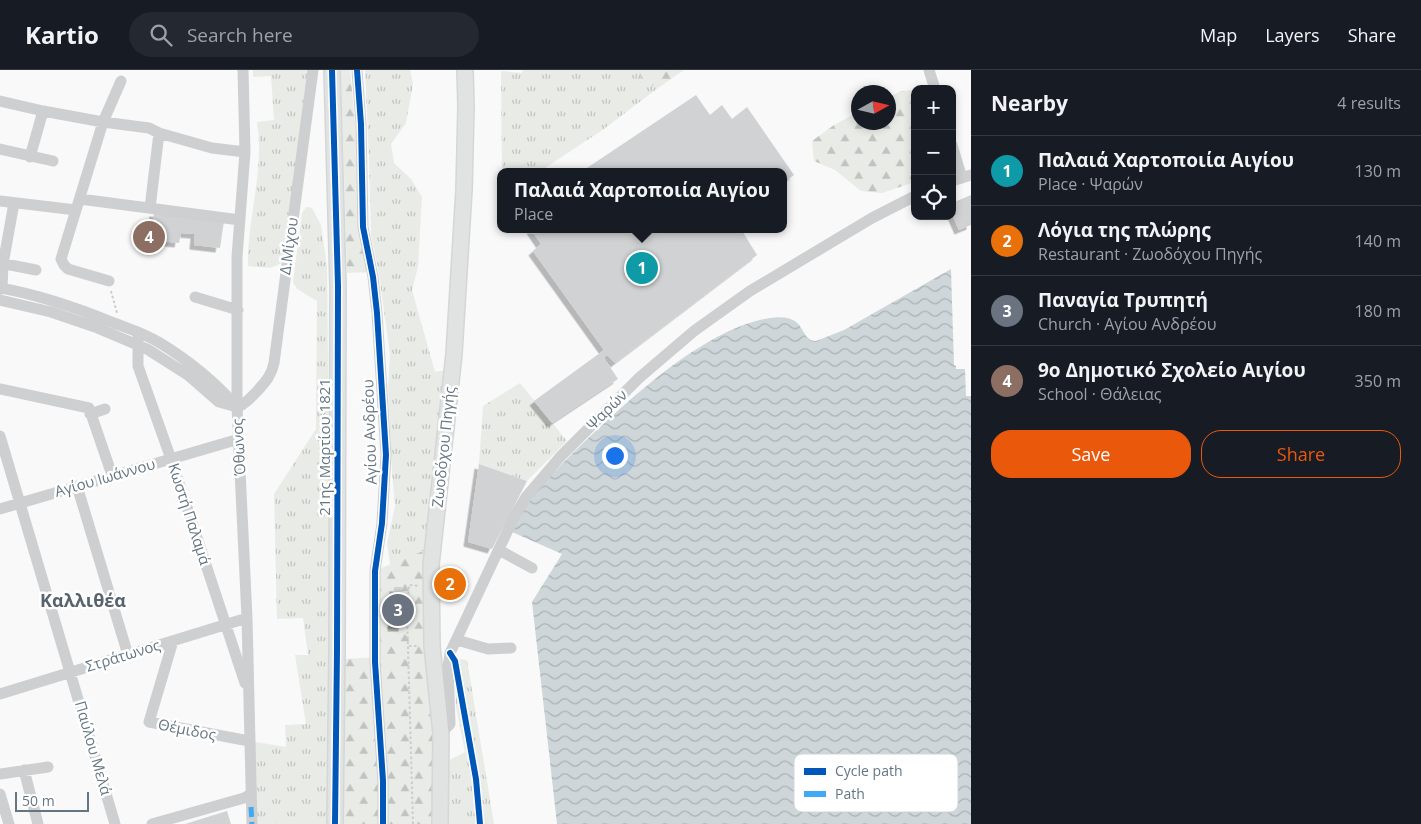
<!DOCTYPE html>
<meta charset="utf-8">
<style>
body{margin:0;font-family:"Open Sans",sans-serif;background:#242831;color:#f1f3f6}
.controls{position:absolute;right:15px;top:15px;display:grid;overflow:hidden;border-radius:10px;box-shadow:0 2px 8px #0003}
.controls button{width:45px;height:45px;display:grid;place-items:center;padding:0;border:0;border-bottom:1px solid #363941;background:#171b24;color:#f1f3f6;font:25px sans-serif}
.compass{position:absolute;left:851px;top:15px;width:45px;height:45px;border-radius:50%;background:#171b24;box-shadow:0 2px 8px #0003;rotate:82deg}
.scale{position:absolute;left:15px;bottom:12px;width:74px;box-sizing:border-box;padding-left:5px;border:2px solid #657683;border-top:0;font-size:14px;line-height:18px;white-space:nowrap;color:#657683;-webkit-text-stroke:4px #fff;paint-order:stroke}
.you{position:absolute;left:614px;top:385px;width:18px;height:18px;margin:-12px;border:4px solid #fff;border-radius:50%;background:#1a73e8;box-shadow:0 0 0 8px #1a73e833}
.badge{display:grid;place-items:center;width:32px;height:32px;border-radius:50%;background:#ea580c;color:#fff;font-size:16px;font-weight:700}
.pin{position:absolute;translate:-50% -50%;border:2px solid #fff;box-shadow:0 1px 5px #0006}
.popup{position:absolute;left:497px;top:98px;width:290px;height:65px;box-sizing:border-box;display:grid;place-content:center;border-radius:10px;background:#171b24;filter:drop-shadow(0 1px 4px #0005);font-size:16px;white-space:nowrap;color:#9ea1a6}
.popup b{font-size:19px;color:#f1f3f6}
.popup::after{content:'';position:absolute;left:50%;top:100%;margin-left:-10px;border:10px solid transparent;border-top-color:#171b24}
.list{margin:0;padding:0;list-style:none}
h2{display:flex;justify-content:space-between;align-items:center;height:65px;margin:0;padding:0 20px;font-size:21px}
h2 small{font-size:16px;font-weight:400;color:#9ea1a6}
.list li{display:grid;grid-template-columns:32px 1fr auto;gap:15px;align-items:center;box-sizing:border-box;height:70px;padding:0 20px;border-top:1px solid #363941}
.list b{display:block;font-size:19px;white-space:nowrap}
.list p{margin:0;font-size:16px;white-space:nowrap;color:#9ea1a6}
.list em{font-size:16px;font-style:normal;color:#9ea1a6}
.actions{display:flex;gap:10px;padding:15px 20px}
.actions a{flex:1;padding:11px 0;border:1px solid #ea580c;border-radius:20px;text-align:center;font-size:18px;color:#ea580c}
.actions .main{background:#ea580c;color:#fff}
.icon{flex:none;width:28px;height:28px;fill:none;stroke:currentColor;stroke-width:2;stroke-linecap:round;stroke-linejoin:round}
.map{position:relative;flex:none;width:971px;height:754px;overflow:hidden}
header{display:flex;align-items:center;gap:30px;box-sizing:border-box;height:70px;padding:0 25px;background:#171b24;border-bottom:1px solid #363941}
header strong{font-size:24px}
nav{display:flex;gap:28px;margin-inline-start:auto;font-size:18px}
.search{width:350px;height:45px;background:#242831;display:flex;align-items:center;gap:12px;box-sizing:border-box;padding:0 18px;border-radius:28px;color:#9ea1a6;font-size:19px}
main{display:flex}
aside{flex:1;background:#171b24}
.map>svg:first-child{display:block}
.grass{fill:url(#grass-tufts)}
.forest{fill:url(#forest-firs)}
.water{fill:url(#water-waves)}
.building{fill:#d0d2d3;filter:url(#shadow)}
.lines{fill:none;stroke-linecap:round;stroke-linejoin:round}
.major-casing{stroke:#d5d6d7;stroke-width:18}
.path{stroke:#cbcccd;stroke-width:2;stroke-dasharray:2.5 2.5;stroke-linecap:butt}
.minor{stroke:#cecfd0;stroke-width:11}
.major{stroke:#e1e2e2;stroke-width:15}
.quiet{stroke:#3fa9f5;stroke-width:5;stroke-dasharray:10 5;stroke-linecap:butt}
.cycleway-casing{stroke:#fff;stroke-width:9}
.cycleway{stroke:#0057b8;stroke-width:6}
.labels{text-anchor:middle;stroke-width:5;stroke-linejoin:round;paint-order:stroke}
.street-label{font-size:15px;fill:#657683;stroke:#fff}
.quarter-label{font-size:18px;font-weight:bold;fill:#57646e;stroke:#fff}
.key{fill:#fff;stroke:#d1d6da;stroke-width:1}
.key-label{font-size:14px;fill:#657683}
</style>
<header>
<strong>Kartio</strong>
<div class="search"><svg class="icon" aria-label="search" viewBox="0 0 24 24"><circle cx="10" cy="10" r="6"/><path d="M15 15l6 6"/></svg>Search here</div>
<nav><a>Map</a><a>Layers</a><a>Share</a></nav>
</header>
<main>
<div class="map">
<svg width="971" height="754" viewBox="0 0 971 754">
<defs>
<pattern id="grass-tufts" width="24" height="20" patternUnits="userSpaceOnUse" patternTransform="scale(1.25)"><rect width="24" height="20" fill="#e8ebe6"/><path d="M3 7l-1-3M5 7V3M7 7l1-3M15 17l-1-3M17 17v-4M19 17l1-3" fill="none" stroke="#c0c3c0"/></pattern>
<pattern id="forest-firs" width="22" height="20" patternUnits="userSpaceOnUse" patternTransform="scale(1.25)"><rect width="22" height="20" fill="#e8ebe6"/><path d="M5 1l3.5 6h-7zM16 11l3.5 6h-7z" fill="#c0c3c0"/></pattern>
<pattern id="water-waves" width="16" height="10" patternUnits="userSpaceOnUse" patternTransform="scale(1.25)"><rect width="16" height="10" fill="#ced6d9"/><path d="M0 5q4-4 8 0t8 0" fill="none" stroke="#abb2b5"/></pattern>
<filter id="shadow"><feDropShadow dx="-4.5" dy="4.5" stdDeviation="0" flood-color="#0004"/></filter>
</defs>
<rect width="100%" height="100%" fill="#f9f9f9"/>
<path class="grass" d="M253,0H309L282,193L270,198L248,196C247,147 265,101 257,52L274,50L271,6L253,7Z
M365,0H410L413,14L406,53L391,74L394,93L411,109L422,127L418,197L412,220L435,302L447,300L427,487L391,500L387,474L395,436L392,403L388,318L390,285L379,204L371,165L369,89Z
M523,0H639L641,10L658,18L604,59L539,102H502L501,1L522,3Z
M306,137L312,138L321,155L327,197L330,480L327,754H252L249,671L286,677L285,655L306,654L295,585H308L303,548L277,549L274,424L316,359L317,231L297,219L293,212L302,143Z
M520,313L567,371L527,411L479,394L483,336Z
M460,589L467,590L494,754H445L446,692L465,682L456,637L455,591Z"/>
<path class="forest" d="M341,0H350L369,202L347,203Z
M639,0H684L658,18L641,10Z
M915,20V112L882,123L861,121L835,100L814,91L812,71L834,55L858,42V52H888L889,27L901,21Z
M428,479L435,662L436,754H336L344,589L379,587V499Z"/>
<path class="water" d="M951,199L954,295L956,296V299H965L966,326H971V754H557L532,532L562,484L512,462C525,428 555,401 580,376C620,338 667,294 717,267C733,259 751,251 770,248C809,242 798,271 816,271L844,260Z"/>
<path class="building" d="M696,25L710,45L722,35L732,49L747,37L794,105L783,113V102H581Z
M971,125V155L959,160L952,144V133Z
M154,142L224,151L220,178L194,175L195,164L181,163L179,173L151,170Z
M531,159H741L757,185L615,293L607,285L604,288L618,309L552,353L534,331L604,280L533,181L541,174Z
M479,394L527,411L492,479L468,472Z
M394,517H402L401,534H404L403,557H392Z
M227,741L231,754H185Z"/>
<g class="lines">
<defs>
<path id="major" d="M332,0L338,216L337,580L335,754
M440,754L441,663L432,576L431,495L454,284L464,120L466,36L465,0"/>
</defs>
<use href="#major" class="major-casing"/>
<path class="path" d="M111,221L117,243
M409,576H419
M413,754L407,544L409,515L419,516"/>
<path class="minor" d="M243,0L245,82L237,187V337L247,548L252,754
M357,0L361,54L363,157L373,207L377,243L386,385L382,453L375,501V592L383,711V754
M929,0L935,19
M0,31L43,41L103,52L149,58L159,63L212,78L245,82
M952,75L962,108
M0,79L53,91
M30,87L43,41
M952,111L971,105
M80,129L240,150
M0,131L76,140
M150,138L159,63
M0,193L36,200
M109,211L68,199L64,195L61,189L103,52L121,11
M0,218C40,225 77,238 114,253C130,259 146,264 160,273C188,290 215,312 237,337
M2,219L3,194L14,133
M195,227L238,240
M0,230L51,242L95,257L147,279L188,305L219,332L237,337
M138,262V296L171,389L245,613
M0,319L89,338L112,405
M237,337C245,336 263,315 268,308C271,303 273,298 274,293L313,0
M90,344L105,339
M0,366L115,754
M77,416L128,585
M0,439L239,369
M499,480L532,498
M457,570L488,579L511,578
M173,571L149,652L249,671
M0,624L247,548
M441,663L450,654L448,597L450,583L514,447L526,427L560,387L639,308L694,261L750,221L872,148L915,126
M24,700L38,754
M0,704L48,697
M0,724L9,754
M152,754L244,728L251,724"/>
<use href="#major" class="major"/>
<path class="quiet" d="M251,737L252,754"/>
<defs>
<path id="cycleway" d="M332,0L338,216L337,580L335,754
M357,0L361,54L363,157L373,207L377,243L386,385L382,453L375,501V592L383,711V754
M450,583L455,591L476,709L480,754"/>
</defs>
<use href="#cycleway" class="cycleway-casing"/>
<use href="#cycleway" class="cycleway"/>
</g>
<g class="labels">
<g class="street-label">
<text transform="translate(289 176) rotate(-82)" y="5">Δ.Μίχου</text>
<text transform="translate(607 340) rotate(-45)" y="5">Ψαρών</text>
<text transform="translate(370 362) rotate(-92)" y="5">Αγίου Ανδρέου</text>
<text transform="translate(239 377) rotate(-93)" y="5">Όθωνος</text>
<text transform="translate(325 377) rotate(-90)" y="5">21ης Μαρτίου 1821</text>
<text transform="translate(444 377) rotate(-84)" y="5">Ζωοδόχου Πηγής</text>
<text transform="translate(105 408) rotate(-16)" y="5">Αγίου Ιωάννου</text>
<text transform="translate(189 444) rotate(72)" y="5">Κωστή Παλαμά</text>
<text transform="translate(123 586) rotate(-17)" y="5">Στράτωνος</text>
<text transform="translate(187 660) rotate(11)" y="5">Θέμιδος</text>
<text transform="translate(93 678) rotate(74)" y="5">Παύλου Μελά</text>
</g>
<g class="quarter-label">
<text x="83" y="537">Καλλιθέα</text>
</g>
</g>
<rect x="794" y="684" width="164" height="58" rx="8" class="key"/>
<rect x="804" y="698" width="22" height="7" fill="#0057b8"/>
<rect x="804" y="721" width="22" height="6" fill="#3fa9f5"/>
<g class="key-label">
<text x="835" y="706">Cycle path</text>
<text x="835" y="729">Path</text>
</g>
</svg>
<div class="controls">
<button>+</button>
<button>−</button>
<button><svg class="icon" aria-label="locate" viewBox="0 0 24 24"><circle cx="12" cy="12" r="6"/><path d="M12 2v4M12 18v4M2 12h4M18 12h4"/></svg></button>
</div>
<svg class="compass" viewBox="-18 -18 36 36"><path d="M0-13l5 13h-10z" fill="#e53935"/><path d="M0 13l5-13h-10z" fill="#9ea1a6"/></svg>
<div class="scale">50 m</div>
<div class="you"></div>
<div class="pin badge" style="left:642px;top:198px;background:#0f9aa8">1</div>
<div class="popup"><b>Παλαιά Χαρτοποιία Αιγίου</b>Place</div>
<div class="pin badge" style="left:450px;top:514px;background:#e8710a">2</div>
<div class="pin badge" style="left:398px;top:540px;background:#6b7280">3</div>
<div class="pin badge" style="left:149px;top:167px;background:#8d6e63">4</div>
</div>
<aside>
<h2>Nearby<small>4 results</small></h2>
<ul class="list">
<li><span class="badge" style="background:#0f9aa8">1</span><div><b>Παλαιά Χαρτοποιία Αιγίου</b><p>Place · Ψαρών</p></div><em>130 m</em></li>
<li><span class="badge" style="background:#e8710a">2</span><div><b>Λόγια της πλώρης</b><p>Restaurant · Ζωοδόχου Πηγής</p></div><em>140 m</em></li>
<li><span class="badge" style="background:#6b7280">3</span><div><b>Παναγία Τρυπητή</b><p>Church · Αγίου Ανδρέου</p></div><em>180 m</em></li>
<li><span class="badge" style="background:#8d6e63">4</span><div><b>9ο Δημοτικό Σχολείο Αιγίου</b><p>School · Θάλειας</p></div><em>350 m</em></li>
</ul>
<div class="actions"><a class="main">Save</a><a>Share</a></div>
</aside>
</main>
